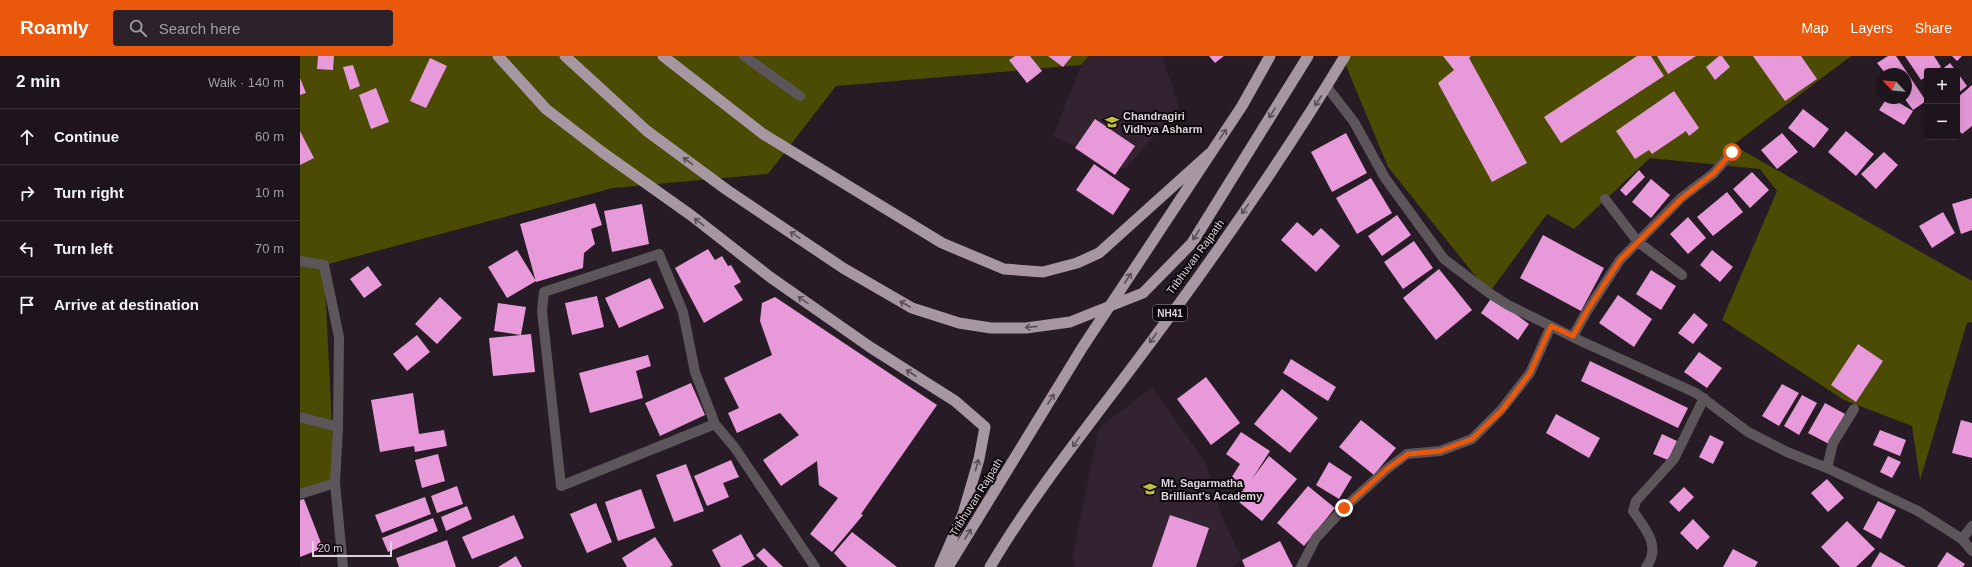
<!DOCTYPE html>
<meta charset="utf-8">
<style>
body{margin:0;font-family:Helvetica,sans-serif;background:#2a2129;color:#f1f3f6}
.controls{position:absolute;right:12px;top:12px;display:grid;overflow:hidden;border-radius:4px;box-shadow:0 4px 16px #0002}
.controls button{width:36px;height:36px;display:grid;place-items:center;padding:0;border:0;border-bottom:1px solid #3b333b;background:#1d141c;color:#f1f3f6;font:20px sans-serif}
.compass{position:absolute;left:1576px;top:12px;width:36px;height:36px;border-radius:50%;background:#1d141c;box-shadow:0 4px 16px #0002;rotate:296deg}
.scale{position:absolute;left:12px;bottom:10px;width:80px;box-sizing:border-box;padding-left:4px;border:2px solid #dcd4da;border-top:0;font-size:11px;line-height:14px;white-space:nowrap;color:#dcd4da;-webkit-text-stroke:3px #0d080c;paint-order:stroke}
.stop{position:absolute;width:12px;height:12px;margin:-9px;border:3px solid #ea580c;border-radius:50%;background:#fff}
.stop.end{background:#ea580c;border-color:#fff;box-shadow:0 1px 4px #0008}
.list{margin:0;padding:0;list-style:none}
h2{display:flex;justify-content:space-between;align-items:center;height:52px;margin:0;padding:0 16px;font-size:17px}
h2 small{font-size:13px;font-weight:400;color:#a09ea3}
.list li{display:grid;grid-template-columns:26px 1fr auto;gap:12px;align-items:center;box-sizing:border-box;height:56px;padding:0 16px;border-top:1px solid #3b333b}
.list b{display:block;font-size:15px;white-space:nowrap}
.list em{font-size:13px;font-style:normal;color:#a09ea3}
.icon{flex:none;width:22px;height:22px;fill:none;stroke:currentColor;stroke-width:2;stroke-linecap:round;stroke-linejoin:round}
.map{position:relative;flex:none;width:1672px;height:511px;overflow:hidden}
header{display:flex;align-items:center;gap:24px;box-sizing:border-box;height:56px;padding:0 20px;background:#ea580c;color:#fff}
header strong{font-size:19px}
nav{display:flex;gap:22px;margin-inline-start:auto;font-size:14px}
.search{width:280px;height:36px;background:#2a2129;display:flex;align-items:center;gap:10px;box-sizing:border-box;padding:0 14px;border-radius:4px;color:#a09ea3;font-size:15px}
main{display:flex}
aside{flex:1;background:#1d141c}
.map>svg:first-child{display:block}
.built{fill:#332330}
.green{fill:#4b4b04}
.building{fill:#e799d9}
.lines{fill:none;stroke-linecap:round;stroke-linejoin:round}
.service{stroke:#5c565b;stroke-width:10}
.minor{stroke:#5c565b;stroke-width:10}
.trunk{stroke:#a697a2;stroke-width:11}
.oneway{stroke:#5a5057}
.route{stroke:#ea580c;stroke-width:5}
.labels{text-anchor:middle;stroke-width:4;stroke-linejoin:round;paint-order:stroke}
.shield{fill:#0d080c;stroke:#9e979c;stroke-width:1}
.shield-label{font-size:10px;font-weight:bold;fill:#dcd4da}
.poi-label{font-size:11px;font-weight:bold;fill:#dcd4da;stroke:#0d080c;text-anchor:start}
.street-label{font-size:11px;fill:#dcd4da;stroke:#0d080c}
</style>
<header>
<strong>Roamly</strong>
<div class="search"><svg class="icon" aria-label="search" viewBox="0 0 24 24"><circle cx="10" cy="10" r="6"/><path d="M15 15l6 6"/></svg>Search here</div>
<nav><a>Map</a><a>Layers</a><a>Share</a></nav>
</header>
<main>
<aside>
<h2>2 min<small>Walk · 140 m</small></h2>
<ul class="list">
<li><svg class="icon" aria-label="ahead" viewBox="0 0 24 24"><path d="M12 20V5M6 11l6-6 6 6"/></svg><div><b>Continue</b></div><em>60 m</em></li>
<li><svg class="icon" aria-label="right" viewBox="0 0 24 24"><path d="M7 20v-9h11M14 6l5 5-5 5"/></svg><div><b>Turn right</b></div><em>10 m</em></li>
<li><svg class="icon" aria-label="left" viewBox="0 0 24 24"><path d="M17 20v-9H6M10 6l-5 5 5 5"/></svg><div><b>Turn left</b></div><em>70 m</em></li>
<li><svg class="icon" aria-label="arrive" viewBox="0 0 24 24"><path d="M6 21V4h12l-3 4 3 4H6"/></svg><div><b>Arrive at destination</b></div></li>
</ul>
</aside>
<div class="map">
<svg width="1672" height="511" viewBox="0 0 1672 511">
<rect width="100%" height="100%" fill="#271b25"/>
<path class="built" d="M790,0H865L863,2L879,52L825,113L753,80L781,10Z
M852,331L905,406L922,460L942,504L932,511H774L773,497L799,372Z"/>
<path class="green" d="M0,0H789L781,9L536,30L468,118L313,132L24,209L35,427L0,433Z
M1042,0H1551L1433,89L1672,225V266L1667,267L1620,424L1612,370L1544,344L1422,264L1477,135L1460,113L1350,102L1274,173L1247,158L1189,237L1088,111Z"/>
<path class="building" d="M18,0H34L33,14L17,13Z
M715,0H730L742,15L727,27L709,4Z
M748,0H772L763,11Z
M909,0H924L915,7Z
M1143,0H1171L1169,2L1227,107L1192,126L1138,27L1154,14Z
M1337,0H1351L1364,20L1261,87L1244,61Z
M1357,0H1396L1368,18Z
M1419,0H1422L1430,11L1415,24L1406,11Z
M1453,0H1501L1517,23L1485,45Z
M1588,0H1596L1626,45L1613,54L1604,42H1606V18H1586L1577,7Z
M1605,0H1634L1641,11L1635,15H1627V20L1621,24Z
M1652,0H1662L1657,5Z
M130,2L147,10L126,52L110,45Z
M1650,7L1656,15H1640Z
M53,9L60,30L50,34L43,11Z
M1657,16L1667,30L1657,38Z
M0,22L6,37L0,39Z
M1672,29V70L1662,78L1657,72V42Z
M76,32L89,66L71,73L59,39Z
M1374,35L1399,72L1389,80L1386,75L1352,98L1349,94L1335,103L1316,75Z
M1587,42H1591L1613,55L1604,69L1579,54Z
M1503,53L1529,73L1514,92L1488,72Z
M795,63L835,90L815,119L775,92Z
M0,75L14,102L0,109Z
M1546,75L1574,98L1556,120L1528,96Z
M1046,77L1067,117L1032,136L1011,96Z
M1482,77L1498,96L1477,113L1461,94Z
M1584,96L1598,109L1576,133L1561,118Z
M794,108L830,133L813,159L776,134Z
M1339,114L1345,121L1326,140L1320,134Z
M1452,116L1469,134L1450,152L1433,133Z
M1071,122L1092,157L1057,178L1036,142Z
M1351,123L1370,139L1351,162L1332,146Z
M1427,136L1443,156L1413,180L1397,161Z
M1672,142V174L1661,178L1652,148Z
M295,147L302,169L291,173L295,188L284,197L283,212L236,226L220,168Z
M342,148L349,188L312,196L304,155Z
M1643,156L1655,177L1632,192L1619,170Z
M1097,159L1111,179L1082,200L1068,180Z
M1388,161L1406,182L1388,198L1370,178Z
M997,166L1013,180L1021,172L1040,190L1016,216L981,184Z
M1243,179L1304,212L1281,255L1220,222Z
M1114,185L1133,212L1103,233L1084,206Z
M408,193L415,204L422,200L428,210L431,209L441,226L434,230L443,244L404,267L375,212Z
M217,194L236,225L207,242L188,211Z
M1412,194L1433,211L1420,226L1400,209Z
M68,210L82,229L64,242L50,223Z
M1139,213L1172,254L1136,284L1103,242Z
M1351,214L1376,230L1361,254L1336,238Z
M350,222L364,252L319,272L305,242Z
M1318,239L1352,263L1334,291L1299,267Z
M297,240L304,271L272,279L265,247Z
M140,241L162,262L137,288L115,268Z
M475,241L637,349L561,458L563,459L532,496L510,478L538,442L519,429L517,405L481,430L463,404L499,379L480,357L437,377L428,357L439,352L424,322L472,299L460,265L462,247Z
M1192,241L1229,268L1218,284L1181,257Z
M198,247L226,251L221,279L231,278L235,316L193,320L189,282L221,279L194,275Z
M1394,257L1408,269L1393,288L1378,277Z
M117,279L130,296L107,315L93,298Z
M1558,288L1583,305L1556,346L1531,329Z
M1399,296L1422,312L1407,332L1384,316Z
M348,299L351,310L336,315L343,342L290,357L279,317Z
M991,303L1036,331L1028,345L983,317Z
M1290,305L1388,352L1378,372L1281,325Z
M906,321L940,367L911,389L877,343Z
M391,327L405,359L360,380L345,347Z
M1482,328L1499,337L1479,370L1462,360Z
M982,333L1018,362L990,397L954,368Z
M113,337L119,378L144,374L147,390L115,396L114,390L80,396L71,344Z
M1502,339L1517,347L1499,379L1484,370Z
M1525,347L1545,358L1529,388L1508,377Z
M1256,358L1300,382L1289,402L1246,377Z
M1061,364L1096,392L1074,419L1039,391Z
M1661,364L1672,367V402L1652,397Z
M1580,374L1606,384L1600,400L1573,389Z
M941,376L970,395L952,423L969,400L997,423L962,465L933,441L944,434L930,424L940,408L926,398Z
M1362,378L1377,385L1368,404L1353,398Z
M1410,379L1424,386L1413,408L1399,401Z
M138,398L145,425L122,432L115,404Z
M1588,400L1601,406L1592,422L1580,416Z
M431,404L439,421L423,427L429,441L407,450L394,420Z
M1029,406L1052,421L1039,443L1016,429Z
M386,408L404,455L374,466L356,419Z
M1527,423L1544,442L1528,456L1511,437Z
M157,430L163,448L137,457L131,440Z
M1008,430L1035,452L1004,490L977,467Z
M1384,431L1394,441L1379,456L1369,446Z
M341,433L355,472L318,485L305,446Z
M125,441L131,458L82,477L75,459Z
M4,443L23,492L0,501V444Z
M1578,445L1596,454L1581,483L1563,473Z
M296,447L312,486L287,497L270,458Z
M167,450L172,463L146,475L141,461Z
M214,459L224,482L172,503L162,481Z
M870,459L909,472L896,511H852Z
M133,462L138,475L88,496L82,482Z
M1393,463L1410,481L1397,494L1380,477Z
M1547,465L1575,493L1556,511H1540L1521,491Z
M552,476L597,511H547L534,497Z
M441,478L455,503L441,511H421L412,494Z
M355,481L373,509L370,511H327L322,502Z
M147,484L156,511H99L96,502Z
M980,485L993,511H945L942,504Z
M464,492L483,511H468L456,499Z
M1433,493L1458,506L1455,511H1423Z
M1580,496L1606,511H1571Z
M1647,496L1665,508L1663,511H1637Z
M216,500L222,511H198Z"/>
<g class="lines">
<path class="service" d="M444,0L500,40"/>
<path class="minor" d="M1027,31L1054,66L1085,122L1144,203L1189,237L1208,249L1283,286L1396,337L1448,376L1487,396L1527,412L1618,455L1662,483L1672,495
M1305,143L1338,186L1382,219
M0,205L24,209L39,281L38,371L35,427L43,511
M1273,280L1287,255L1320,204L1381,142L1414,117L1432,96
M0,361L38,371
M415,368L261,430L242,255L244,236L359,198L383,256L395,316L415,368L435,392L515,511
M1527,412L1533,387L1554,353
M0,438L35,427
M1662,483L1672,470
M1001,511L1016,482L1044,452L1087,413L1107,398L1140,395L1172,383L1201,354L1230,317L1251,270
M1346,511C1362,491 1345,472 1333,455L1336,445L1374,403L1404,342"/>
<path class="trunk" d="M198,0L246,53L302,96L392,160L470,221L570,291L655,345L685,371L679,403L663,458L640,511
M265,0L347,75L427,134L543,212L612,252L659,267L691,272H726L770,266L843,237L892,187L1008,0
M363,0L463,78L642,187L704,213L743,216L777,207L799,197L909,98
M648,511L782,292L942,50L970,0
M690,511C729,445 778,383 824,322C902,219 978,111 1045,0"/>
</g>
<defs><path id="oneway-shaft" d="M-6 0H5M1.5-3L5.5 0L1.5 3" fill="none" stroke-width="1.6" stroke-linecap="round" stroke-linejoin="round"/></defs>
<g class="oneway">
<use href="#oneway-shaft" transform="translate(1018 45) rotate(123)"/>
<use href="#oneway-shaft" transform="translate(972 57) rotate(122)"/>
<use href="#oneway-shaft" transform="translate(923 78) rotate(-55)"/>
<use href="#oneway-shaft" transform="translate(388 105) rotate(-143)"/>
<use href="#oneway-shaft" transform="translate(945 153) rotate(126)"/>
<use href="#oneway-shaft" transform="translate(399 166) rotate(-142)"/>
<use href="#oneway-shaft" transform="translate(495 179) rotate(-146)"/>
<use href="#oneway-shaft" transform="translate(896 179) rotate(122)"/>
<use href="#oneway-shaft" transform="translate(828 222) rotate(-57)"/>
<use href="#oneway-shaft" transform="translate(503 244) rotate(-145)"/>
<use href="#oneway-shaft" transform="translate(605 248) rotate(-150)"/>
<use href="#oneway-shaft" transform="translate(731 271) rotate(174)"/>
<use href="#oneway-shaft" transform="translate(853 282) rotate(126)"/>
<use href="#oneway-shaft" transform="translate(611 317) rotate(-147)"/>
<use href="#oneway-shaft" transform="translate(751 343) rotate(-58)"/>
<use href="#oneway-shaft" transform="translate(776 386) rotate(125)"/>
<use href="#oneway-shaft" transform="translate(677 409) rotate(-75)"/>
<use href="#oneway-shaft" transform="translate(668 478) rotate(-58)"/>
</g>
<g class="lines">
<path class="route" d="M1044,452L1087,413L1108,398L1140,395L1172,383L1202,354L1230,317L1251,270L1273,280L1287,255L1320,204L1382,142L1414,117L1432,96"/>
</g>
<defs>
<symbol id="school-bare" viewBox="-9 -9 18 18"><path d="M0-5L7-2L0 1L-7-2ZM-4 1L0 2.5L4 1V4Q0 6-4 4Z" fill="#bebf42" stroke="#0d080c" stroke-width="2.5" paint-order="stroke"/></symbol>
</defs>
<g fill-rule="evenodd">
<use href="#school-bare" x="802" y="56" width="20" height="20"/>
<use href="#school-bare" x="840" y="423" width="20" height="20"/>
</g>
<g class="labels">
<rect class="shield" x="853" y="249" width="34" height="16" rx="3"/>
<g class="shield-label">
<text x="870" y="261">NH41</text>
</g>
<g class="poi-label">
<text x="823" y="64">Chandragiri<tspan x="823" dy="13">Vidhya Asharm</tspan></text>
<text x="861" y="431">Mt. Sagarmatha<tspan x="861" dy="13">Brilliant's Academy</tspan></text>
</g>
<g class="street-label">
<text transform="translate(895 201) rotate(-54)" y="4">Tribhuvan Rajpath</text>
<text transform="translate(676 441) rotate(-58)" y="4">Tribhuvan Rajpath</text>
</g>
</g>
</svg>
<div class="controls">
<button>+</button>
<button>−</button>
</div>
<svg class="compass" viewBox="-18 -18 36 36"><path d="M0-13l5 13h-10z" fill="#e53935"/><path d="M0 13l5-13h-10z" fill="#a09ea3"/></svg>
<div class="scale">20 m</div>
<div class="stop" style="left:1432px;top:96px"></div>
<div class="stop end" style="left:1044px;top:452px"></div>
</div>
</main>
